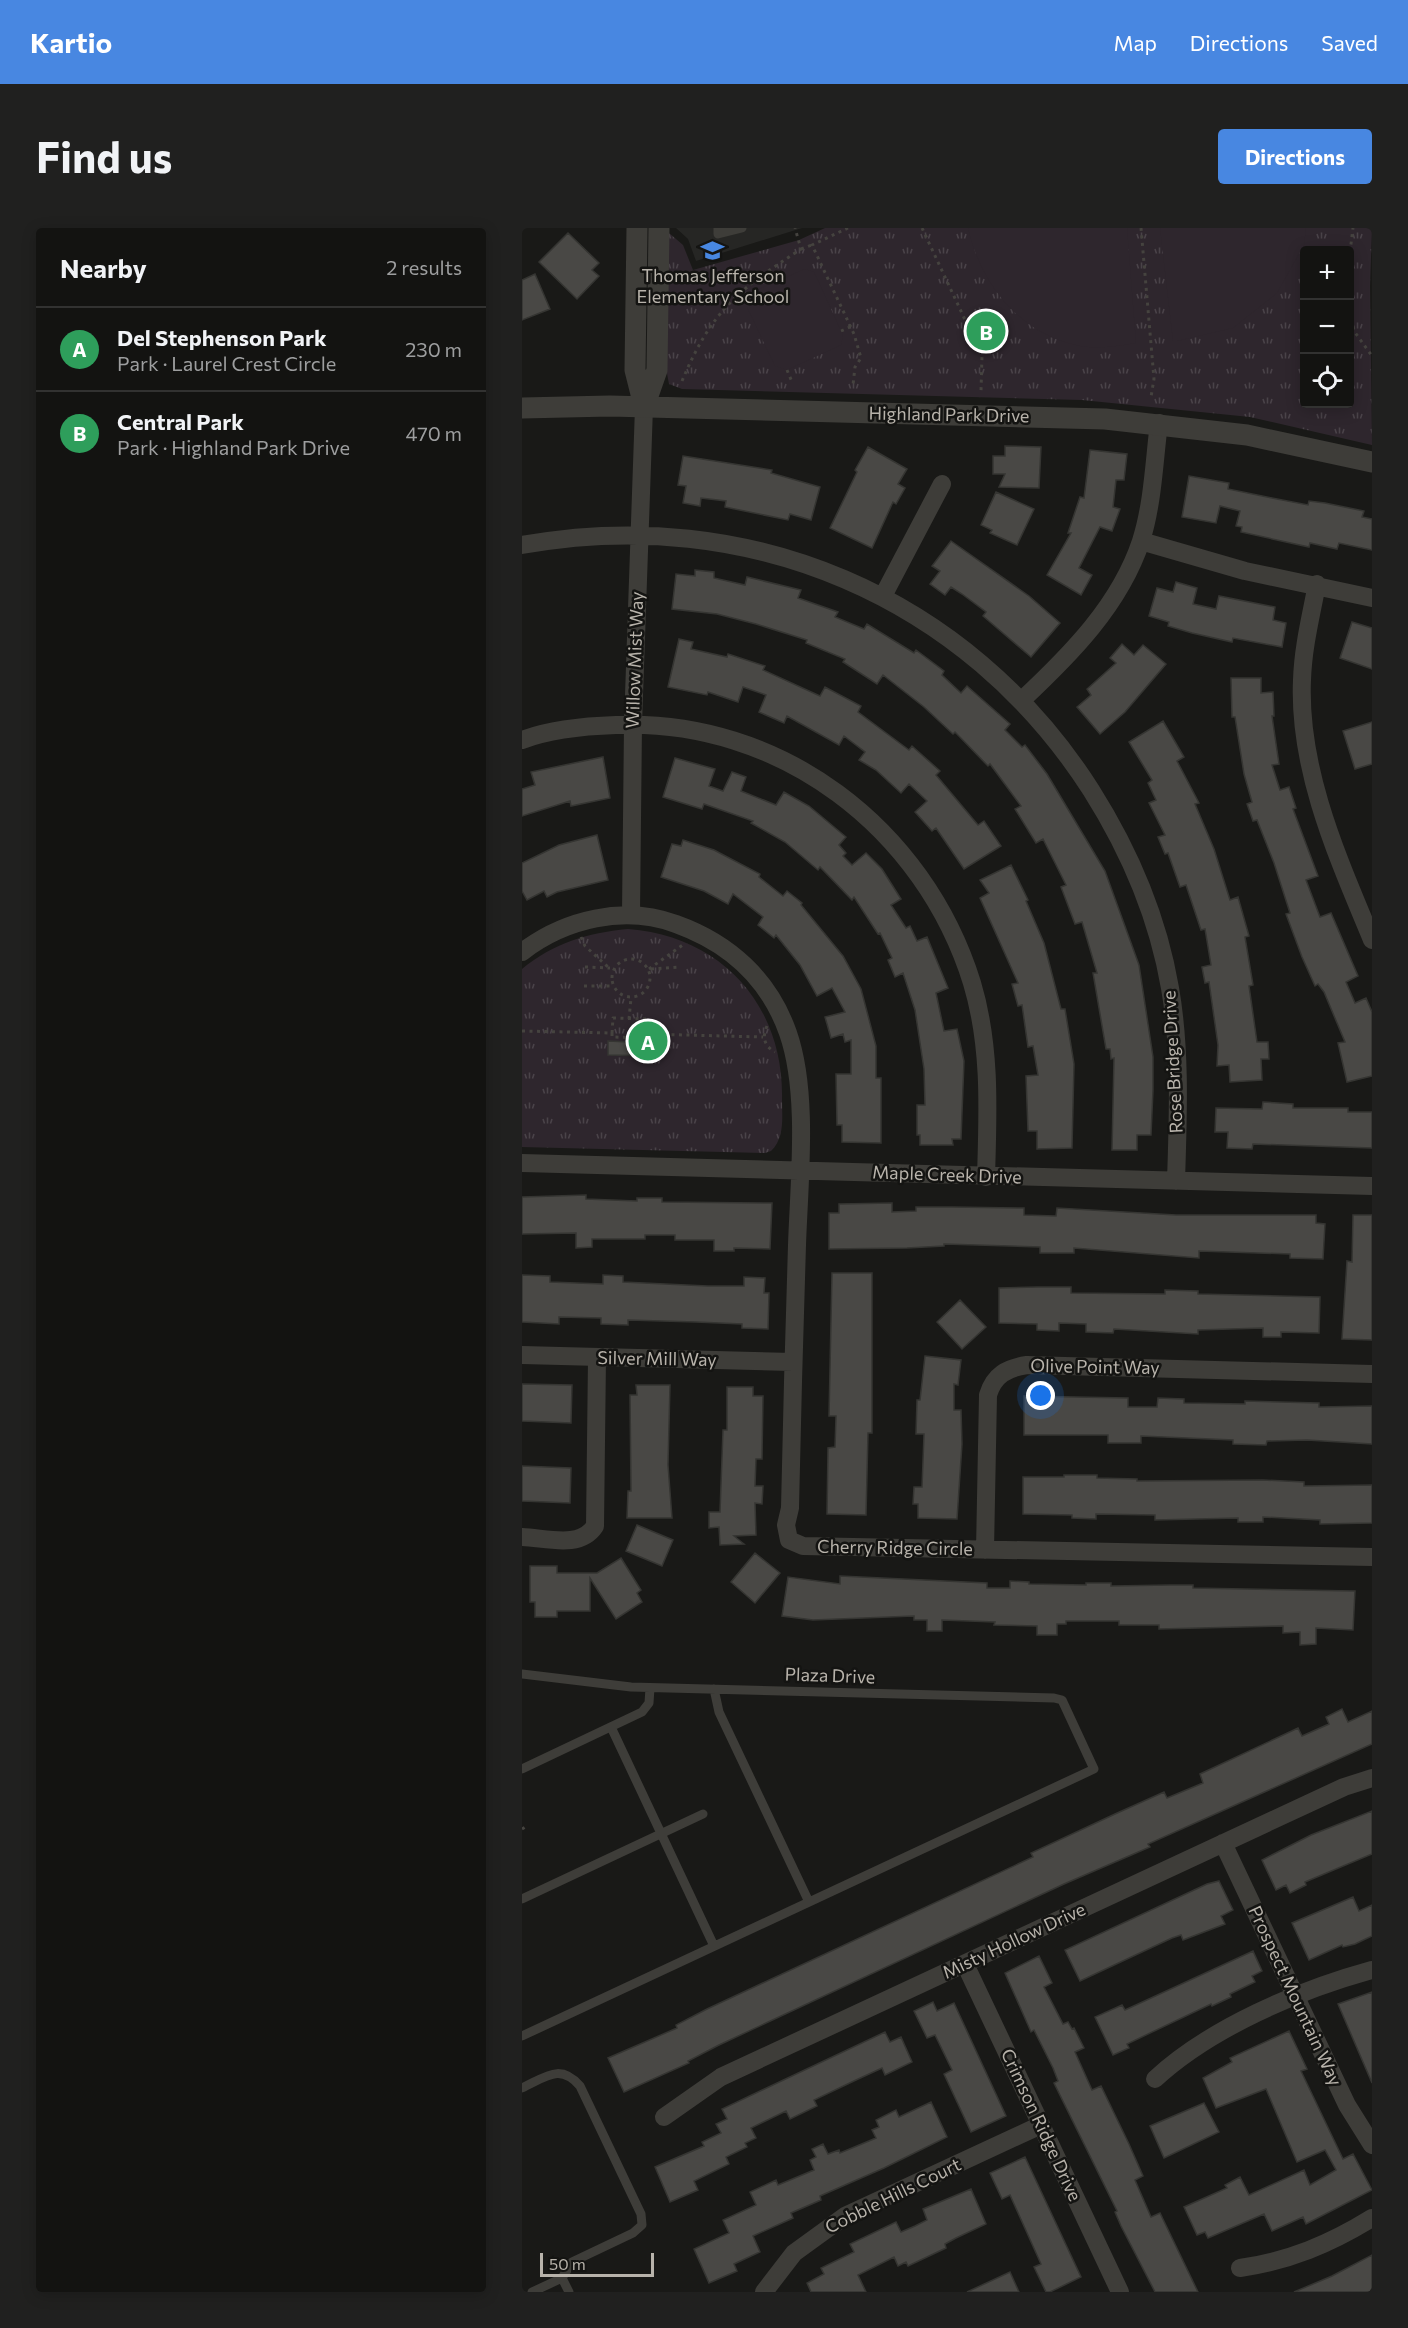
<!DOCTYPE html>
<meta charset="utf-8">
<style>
body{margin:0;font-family:Commissioner,sans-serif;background:#20201f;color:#f1f3f6}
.controls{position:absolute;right:18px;top:18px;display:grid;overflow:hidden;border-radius:6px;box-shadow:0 3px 15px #0003}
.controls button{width:54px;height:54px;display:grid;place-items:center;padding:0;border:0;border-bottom:2px solid #323231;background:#131311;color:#f1f3f6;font:30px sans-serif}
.scale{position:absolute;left:18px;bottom:15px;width:114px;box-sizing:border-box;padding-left:6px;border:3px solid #b8b3ab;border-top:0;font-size:16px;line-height:21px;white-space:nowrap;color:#b8b3ab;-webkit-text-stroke:4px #141412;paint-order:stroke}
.you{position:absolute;left:519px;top:1168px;width:21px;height:21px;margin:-15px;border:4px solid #fff;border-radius:50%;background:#1a73e8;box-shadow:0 0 0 9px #1a73e833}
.badge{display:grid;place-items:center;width:39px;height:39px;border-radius:50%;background:#4887e1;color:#fff;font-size:20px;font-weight:700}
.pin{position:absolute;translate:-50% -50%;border:3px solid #fff;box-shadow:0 2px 6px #0006}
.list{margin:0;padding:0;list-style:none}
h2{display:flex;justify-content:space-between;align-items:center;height:78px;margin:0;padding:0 24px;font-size:26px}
h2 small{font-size:20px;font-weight:400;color:#9d9e9f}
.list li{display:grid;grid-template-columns:39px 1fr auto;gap:18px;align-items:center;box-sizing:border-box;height:84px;padding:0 24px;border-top:2px solid #323231}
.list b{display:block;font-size:22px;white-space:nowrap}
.list p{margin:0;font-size:20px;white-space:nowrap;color:#9d9e9f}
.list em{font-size:20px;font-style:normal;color:#9d9e9f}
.icon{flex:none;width:33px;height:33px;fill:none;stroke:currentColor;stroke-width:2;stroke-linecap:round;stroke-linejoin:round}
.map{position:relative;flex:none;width:850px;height:2064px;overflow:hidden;border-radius:6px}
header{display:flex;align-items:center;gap:36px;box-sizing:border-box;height:84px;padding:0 30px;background:#4887e1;color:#fff}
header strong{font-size:28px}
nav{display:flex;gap:33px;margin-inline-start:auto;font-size:21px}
.intro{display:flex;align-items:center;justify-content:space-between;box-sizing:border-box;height:144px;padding:0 36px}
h1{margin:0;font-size:42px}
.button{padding:15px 27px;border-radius:6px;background:#4887e1;color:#fff;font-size:21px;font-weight:700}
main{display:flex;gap:36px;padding:0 36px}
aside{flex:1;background:#131311;border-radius:6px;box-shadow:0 3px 15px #0003}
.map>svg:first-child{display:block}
.built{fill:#262624}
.park{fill:url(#park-tufts);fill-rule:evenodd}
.garden{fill:#2e262d}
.building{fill:#494845;stroke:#353532;stroke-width:1.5}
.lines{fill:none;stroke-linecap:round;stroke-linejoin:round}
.path{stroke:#45433f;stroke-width:3;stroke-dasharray:3 4.5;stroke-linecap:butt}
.service{stroke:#3e3d39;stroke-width:9}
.minor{stroke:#3e3d39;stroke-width:18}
.tertiary{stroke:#3e3d39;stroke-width:21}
.labels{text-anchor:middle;stroke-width:5;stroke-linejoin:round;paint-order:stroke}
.poi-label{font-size:18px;fill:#b8b3ab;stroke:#141412}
.street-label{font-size:18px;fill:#b8b3ab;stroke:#141412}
</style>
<header>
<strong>Kartio</strong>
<nav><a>Map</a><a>Directions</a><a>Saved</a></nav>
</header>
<div class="intro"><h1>Find us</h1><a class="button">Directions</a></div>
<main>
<aside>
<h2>Nearby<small>2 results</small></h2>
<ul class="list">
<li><span class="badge" style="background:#2e9e5b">A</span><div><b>Del Stephenson Park</b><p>Park · Laurel Crest Circle</p></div><em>230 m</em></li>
<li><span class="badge" style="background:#2e9e5b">B</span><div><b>Central Park</b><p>Park · Highland Park Drive</p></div><em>470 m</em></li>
</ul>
</aside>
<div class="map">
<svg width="850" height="2064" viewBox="0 0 850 2064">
<defs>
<pattern id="park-tufts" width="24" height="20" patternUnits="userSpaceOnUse" patternTransform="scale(1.5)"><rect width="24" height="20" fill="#2e262d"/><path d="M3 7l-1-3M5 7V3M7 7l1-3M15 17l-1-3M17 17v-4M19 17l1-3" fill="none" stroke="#4a4349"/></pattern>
</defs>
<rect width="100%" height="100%" fill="#191917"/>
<path class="built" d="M154,0H280L174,33L166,11Z"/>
<path class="park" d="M303,0H850L848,58L850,217L728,189L560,172L160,161L147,156L144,140L147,5L161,17L171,42L277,12ZM782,22H828V176H782Z
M106,701C199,708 262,777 260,871C260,889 263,910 249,923L243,925L0,919V741C32,715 65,705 106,701Z"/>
<path class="garden" d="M446,0H605L614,115C597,118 576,121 558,118C499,107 459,57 446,0Z
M638,0H784L782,17L755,65L711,100L655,113H651Z
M283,41L292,44L321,107L319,117L265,142L253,138L224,77L226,66Z"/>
<path class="building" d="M46,5L77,35L70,42L77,48L55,71L17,34Z
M13,46L28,81L0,92V52Z
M483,218L519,219L517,260L477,259L483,246H471V228H483Z
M346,219L385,241L376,256L383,260L374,276L371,274L350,320L308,300L335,244L333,242Z
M568,222L605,226L602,252H594L591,279L598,281L590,303L578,299L557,340L570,347L559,367L525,347L549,305H546L558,269L562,270Z
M161,228L250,242L249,245L298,259L289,292L268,286L266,292L203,279L204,273L179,270L178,278L161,275L164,258L156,257Z
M667,248L707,255L706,261L750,270L786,277L787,273L803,275L842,283L840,289L850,291V322L817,315L815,321L788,315L787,319L719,304L720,299L714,298L718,283L698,278L694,295L660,289Z
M474,264L512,281L495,317L468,305L470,302L459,297Z
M429,313L507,368L538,395L509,429L461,388L464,384L440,366L429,359L423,367L408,356L418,343L410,338Z
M173,342L192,344V350L223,357L225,349L279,362L276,370L316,384L313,389L342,401L345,396L392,425L394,422L422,443L420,447L439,465L445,458L488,496L483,502L500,519L503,517L525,546L583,643L617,737L631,829V862L629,907H615V922H590L592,830L589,831L588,821H584L571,745H575L560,694L553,696L539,659L544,657L521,611L514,615L493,581L499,578L468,536L466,538L433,504L431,506L402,479L361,447L355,456L321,434L323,431L284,415L285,412L234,396L195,386L150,381L154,346L173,348Z
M654,354L675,360L671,376L694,381L697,368L753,379L751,392L764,395L760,419L711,410L710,414L670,405L646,398L647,394L627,388L635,360L651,364Z
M830,394L850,400V441L818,430Z
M157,411L171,414L169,421L205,429L206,426L243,438L241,442L298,468L303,459L339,478L336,484L387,522L390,518L418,543L414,547L456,597L462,593L479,618L442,641L414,600L410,603L393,584L405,573L387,556L379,565L354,542L337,532L343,524L322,508L317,517L265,488L262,495L237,484L244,467L221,459L216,474L186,464L185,467L146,459Z
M600,416L612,427L621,417L644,436L603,484L578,506L555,479L569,467L565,461L594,435L588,430Z
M709,450H739V465L751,464L752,488H750L757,536L750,537L758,562L767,559L774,580L771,581L796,648L784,652L798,689L809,685L836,748L824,754L833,775L844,770L850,784V848L825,854L816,815L823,814L802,764L796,756L793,758L780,729L764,686L768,685L752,635L735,592L731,593L725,576L730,574L722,546L713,489H710Z
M641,493L662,529L655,533L677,575L673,576L692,621L708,672L716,669L727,708L723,709L731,757L727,758L735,814H746L747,831H739L740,852L708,854L707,837L695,838L696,817L687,754L683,755L680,739L689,737L683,701L679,702L664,657L658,659L646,625L643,626L636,609L643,607L627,575L634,572L626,555L630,552L607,514Z
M850,494V536L833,541L821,503Z
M81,529L88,570L49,578L48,573L0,588V561L13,557L9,544Z
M153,530L193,541L187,558L201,563L210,544L224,549L219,563L254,577L262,564L287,578L324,609L317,617L324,625L321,628L330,637L344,625L360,641L379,671L369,677L384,700L388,698L395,713L405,709L426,760L414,765L422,803L435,801L442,833L439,911H430L431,917H398V907H395V877H403L402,841L393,782L381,745L373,749L366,732L370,730L358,705L356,706L332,669L330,672L298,639L296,642L263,614L229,595L231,593L182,576L180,581L141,569Z
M75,607L86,652L35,664L25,669L22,663L5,672L0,663V635L37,617Z
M161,612L192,622L238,646L237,649L261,668L265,663L280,675L279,677L321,728L339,761L354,818V850H359V915L320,914V897H315L314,846H329V812L323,814L321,806L309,810L303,789L323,784L310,760L295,768L278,737L254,707L252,710L236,697L241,689L211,666L206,676L182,663L139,649L150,616L159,618Z
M489,637L506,672L504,673L522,715L539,781H543L552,836L550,920L515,921V903H506L504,848L516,847L511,818L506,819L500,777L496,778L490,756L496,755L458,670L467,665L458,652Z
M86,813L130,815L129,828L86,827Z
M741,874L771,876V880H826V884H850V920L731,916L730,921L705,920L706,904H693L694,880L740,881Z
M64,967V971L115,973V970H140V974L250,975L248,1021L212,1020V1023H192V1012H153V1007H123V1011H70V1019L54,1020V1005L0,1006V969Z
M370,975V984L394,983V979H430L502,980V987L534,988L535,980L654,987H794V995L803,996L801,1031L768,1030V1026L677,1023V1030L552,1020V1025H518V1019L422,1016V1018L385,1020L307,1021V985H317V976Z
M831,987H850V1112L820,1111L825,1033L830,1034Z
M310,1045H350V1205H346L344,1287L305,1286L306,1220L313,1219L314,1188H307Z
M0,1047L28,1048V1054L81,1056V1047L101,1048V1054L186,1058H222V1049L243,1050L242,1065H247L246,1101L220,1100V1096L174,1094L106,1092V1097L79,1096V1090L37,1089V1096L0,1094Z
M516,1059H549V1065L643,1066V1062L676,1063V1066L798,1069L797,1105L759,1104V1109H741V1100L676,1102V1106L592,1101L591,1105L564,1104V1096L537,1095V1103L515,1102V1096L477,1095V1060Z
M438,1072L464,1099L440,1121L415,1094Z
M403,1128L439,1132L436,1157L432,1156V1182H439L440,1216L435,1291L396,1290V1276H391L392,1259H400L402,1206H394L395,1172H398Z
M0,1156L50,1157L49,1195L0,1193Z
M114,1157H148L146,1237L150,1290H105L106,1263H109L108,1167H115Z
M205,1159H231V1168H241L240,1231H234L233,1258H241L240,1276L233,1275L234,1307L212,1308L222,1316L198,1317L197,1299L187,1300V1284H198L201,1202H205Z
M502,1168L606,1170V1179H635L636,1170L662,1171V1175L723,1176V1173L797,1175V1179L850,1178V1216L785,1212L745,1213L744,1217L711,1216V1212L619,1208V1215H586V1207H502Z
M0,1238L49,1240L48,1275L0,1273Z
M542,1247H575V1250L615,1251V1253L741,1252L782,1254V1258L850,1257V1295L798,1296V1292L741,1289V1294H716V1290L633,1292V1287L574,1286V1291L550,1290V1287L501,1286V1249H542Z
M115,1297L151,1312L140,1338L104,1323Z
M233,1325L258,1345L233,1375L209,1354Z
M99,1330L119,1362L115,1365L120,1374L94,1391L68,1350V1383H35V1389H13V1374H8V1338H35V1345H75Z
M318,1348L465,1355V1360H488V1353L507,1354V1356L564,1357V1355H589V1358L648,1357H671V1360L833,1363L831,1402L794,1400V1416L778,1417V1404L761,1405V1398L637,1401V1397H597V1393H544V1396H535V1407H515V1398L472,1397L473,1394L420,1392V1403H405V1392H392V1388L291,1392L260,1388L266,1349L318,1356Z
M820,1481L826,1494L850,1483V1516L626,1616L628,1619L607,1628L542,1656L197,1817L166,1833L167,1835L102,1864L86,1830L155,1800L154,1797L185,1781L511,1629L509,1625L593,1586L642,1564L645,1570L681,1555L678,1546L776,1500L780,1508L807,1496L804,1489Z
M850,1583V1626L783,1654L784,1657L768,1665L764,1657L754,1662L740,1632L789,1607Z
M697,1653L711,1682L699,1688L703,1696L661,1712L659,1707L650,1710L558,1753L543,1722L685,1656Z
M831,1669L837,1683L850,1677V1708L833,1716L821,1719L820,1717L787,1732L770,1695Z
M731,1723L740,1743L730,1748L733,1754L708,1766L709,1769L690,1778L689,1776L605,1816L607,1820L591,1827L573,1789L600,1777L603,1782Z
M517,1728L530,1755L522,1759L541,1796L546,1794L550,1801L552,1800L562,1820L553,1824L570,1862L579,1858L607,1916L621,1948L613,1952L629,1989L638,1985L676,2064H633L599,1998L593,1984L595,1983L532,1855L536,1853L531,1840L512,1802L509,1804L483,1745Z
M850,1764V1855L816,1776Z
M411,1774L415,1783L432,1775L484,1888L449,1904L422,1846L430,1842L413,1807L405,1810L392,1783Z
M767,1803L785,1841L779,1843L821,1931L831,1926L850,1962L784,1996L781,1989L750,2003L742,1986L686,2010L683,2004L675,2007L662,1979L705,1960L703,1957L718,1949L727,1967L782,1942L788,1957L814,1942L803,1922L775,1934L744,1861L694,1880L681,1850L710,1834L708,1830Z
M363,1804L368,1814L379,1809L390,1834L363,1847L360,1840L334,1852L292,1872L295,1878L268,1891L264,1883L229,1900L234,1910L223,1915L225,1919L204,1929L207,1936L172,1953L176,1962L148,1974L133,1939L182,1918L180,1914L199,1905L194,1896L205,1891L200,1881Z
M409,1874L425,1909L362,1940L298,1968L299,1972L269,1985L271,1990L231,2008L238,2024L212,2036L215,2043L187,2055L172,2021L207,2005L201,1992L234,1977L228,1964L254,1952L256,1957L292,1942L288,1932L294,1929L290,1921L301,1916L306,1926L317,1922L318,1925L354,1910L350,1902L357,1899L354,1892L374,1882L377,1889Z
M682,1875L697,1904L642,1930L628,1898Z
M503,1929L559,2049L528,2064H524L512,2039L519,2036L488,1967L480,1971L468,1945Z
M449,1961L464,1996L434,2010L423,2016L424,2020L386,2038L384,2034L376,2038L372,2029L336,2047L344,2064H289L285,2055L302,2046L299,2040L332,2024L328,2016L374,1994L379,2004L393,1998L405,1992L401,1981Z
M850,2027V2064H772L810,2048Z
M488,2044L497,2064H445Z"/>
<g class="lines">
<path class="path" d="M326,0L290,17L332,106L339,130L333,139L331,157
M400,0L460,128L459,163
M619,0L632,151L629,169
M279,21L290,17
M828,24L831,0
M828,84L832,103L850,128
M319,103L328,99
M265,142L270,154
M160,153C190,82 215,63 279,21L273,0
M59,709L63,718L87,740
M90 750a19 19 0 1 1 38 0a19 19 0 1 1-38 0Z
M63,739L88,740
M127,741L162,716
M129,741L158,739
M62,758H91
M107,791L109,770
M245,798C240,809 242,818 253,824
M0,803L90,805V809L124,810V806L241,809
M90,805L91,790L125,791L124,806
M0,1601L5,1598"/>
<path class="service" d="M196,0V6L220,0
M0,1446L109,1459L532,1470L540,1472L572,1541L0,1808
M192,1461L197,1484L287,1674
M89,1499L192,1718
M0,1541L120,1484L127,1475L128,1460
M0,1671L181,1586
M0,1860C24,1849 38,1835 58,1858L119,1986L120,1997L111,2005L50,2034L40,2050L10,2064
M40,2050L47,2064"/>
<path class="minor" d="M619,313L723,343L850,370
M0,317C226,276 445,368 569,562C607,622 636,690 648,760C659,823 656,889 654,953
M795,356C789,388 781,419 780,452C776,542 816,630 850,712
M361,368L420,256
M500,472C548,427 598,377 619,313C631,275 632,234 637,195
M0,512C29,501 63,498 94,497C258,490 402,600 450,755C469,818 466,883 464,949
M109,686L111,496L122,179
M0,724C43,691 102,677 154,696C207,715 247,751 266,805C287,865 277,954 275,1017C272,1105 270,1192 268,1280L264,1297L267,1312L281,1318L850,1329
M0,935L850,958
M0,1127L271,1134
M0,1309C25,1310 58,1321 73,1298L75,1130
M463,1322L466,1167C472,1147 485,1140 505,1137L850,1146
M701,1615L825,1877L850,1917
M443,1736L598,2064
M633,1851C688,1800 777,1762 850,1742
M142,1889L199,1849L822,1559L850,1550
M718,2040C767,2033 808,2016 850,1990
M242,2064L272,2025L323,1988L519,1897"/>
<path class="tertiary" d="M115,0L113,142L122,178
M122,179L135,142L137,0
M0,180L88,178L583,191L725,207L850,234"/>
</g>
<defs>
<symbol id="school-bare" viewBox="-9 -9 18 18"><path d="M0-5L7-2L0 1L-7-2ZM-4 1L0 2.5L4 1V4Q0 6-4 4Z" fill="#4887e1" stroke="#141412" stroke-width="2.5" paint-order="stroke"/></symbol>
</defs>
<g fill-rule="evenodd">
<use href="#school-bare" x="174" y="6" width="33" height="33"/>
</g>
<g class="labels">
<g class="poi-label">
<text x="191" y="54">Thomas Jefferson<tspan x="191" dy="21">Elementary School</tspan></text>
</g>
<g class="street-label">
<text transform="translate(427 187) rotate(1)" y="6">Highland Park Drive</text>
<text transform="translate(113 432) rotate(-88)" y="6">Willow Mist Way</text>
<text transform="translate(651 834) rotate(-93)" y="6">Rose Bridge Drive</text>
<text transform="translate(425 947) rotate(2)" y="6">Maple Creek Drive</text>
<text transform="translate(135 1131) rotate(1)" y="6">Silver Mill Way</text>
<text transform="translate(573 1139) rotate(1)" y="6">Olive Point Way</text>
<text transform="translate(373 1320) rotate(1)" y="6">Cherry Ridge Circle</text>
<text transform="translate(308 1448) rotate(2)" y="6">Plaza Drive</text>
<text transform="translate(492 1713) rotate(-25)" y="6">Misty Hollow Drive</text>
<text transform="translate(773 1768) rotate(65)" y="6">Prospect Mountain Way</text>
<text transform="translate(519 1897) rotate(65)" y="6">Crimson Ridge Drive</text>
<text transform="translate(371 1968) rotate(-26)" y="6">Cobble Hills Court</text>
</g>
</g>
</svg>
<div class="controls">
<button>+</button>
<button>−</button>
<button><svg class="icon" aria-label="locate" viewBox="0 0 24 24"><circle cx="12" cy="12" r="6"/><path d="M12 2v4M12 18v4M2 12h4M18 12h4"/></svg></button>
</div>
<div class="scale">50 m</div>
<div class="you"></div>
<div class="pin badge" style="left:126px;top:813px;background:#2e9e5b">A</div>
<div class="pin badge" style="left:464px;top:103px;background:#2e9e5b">B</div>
</div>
</main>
